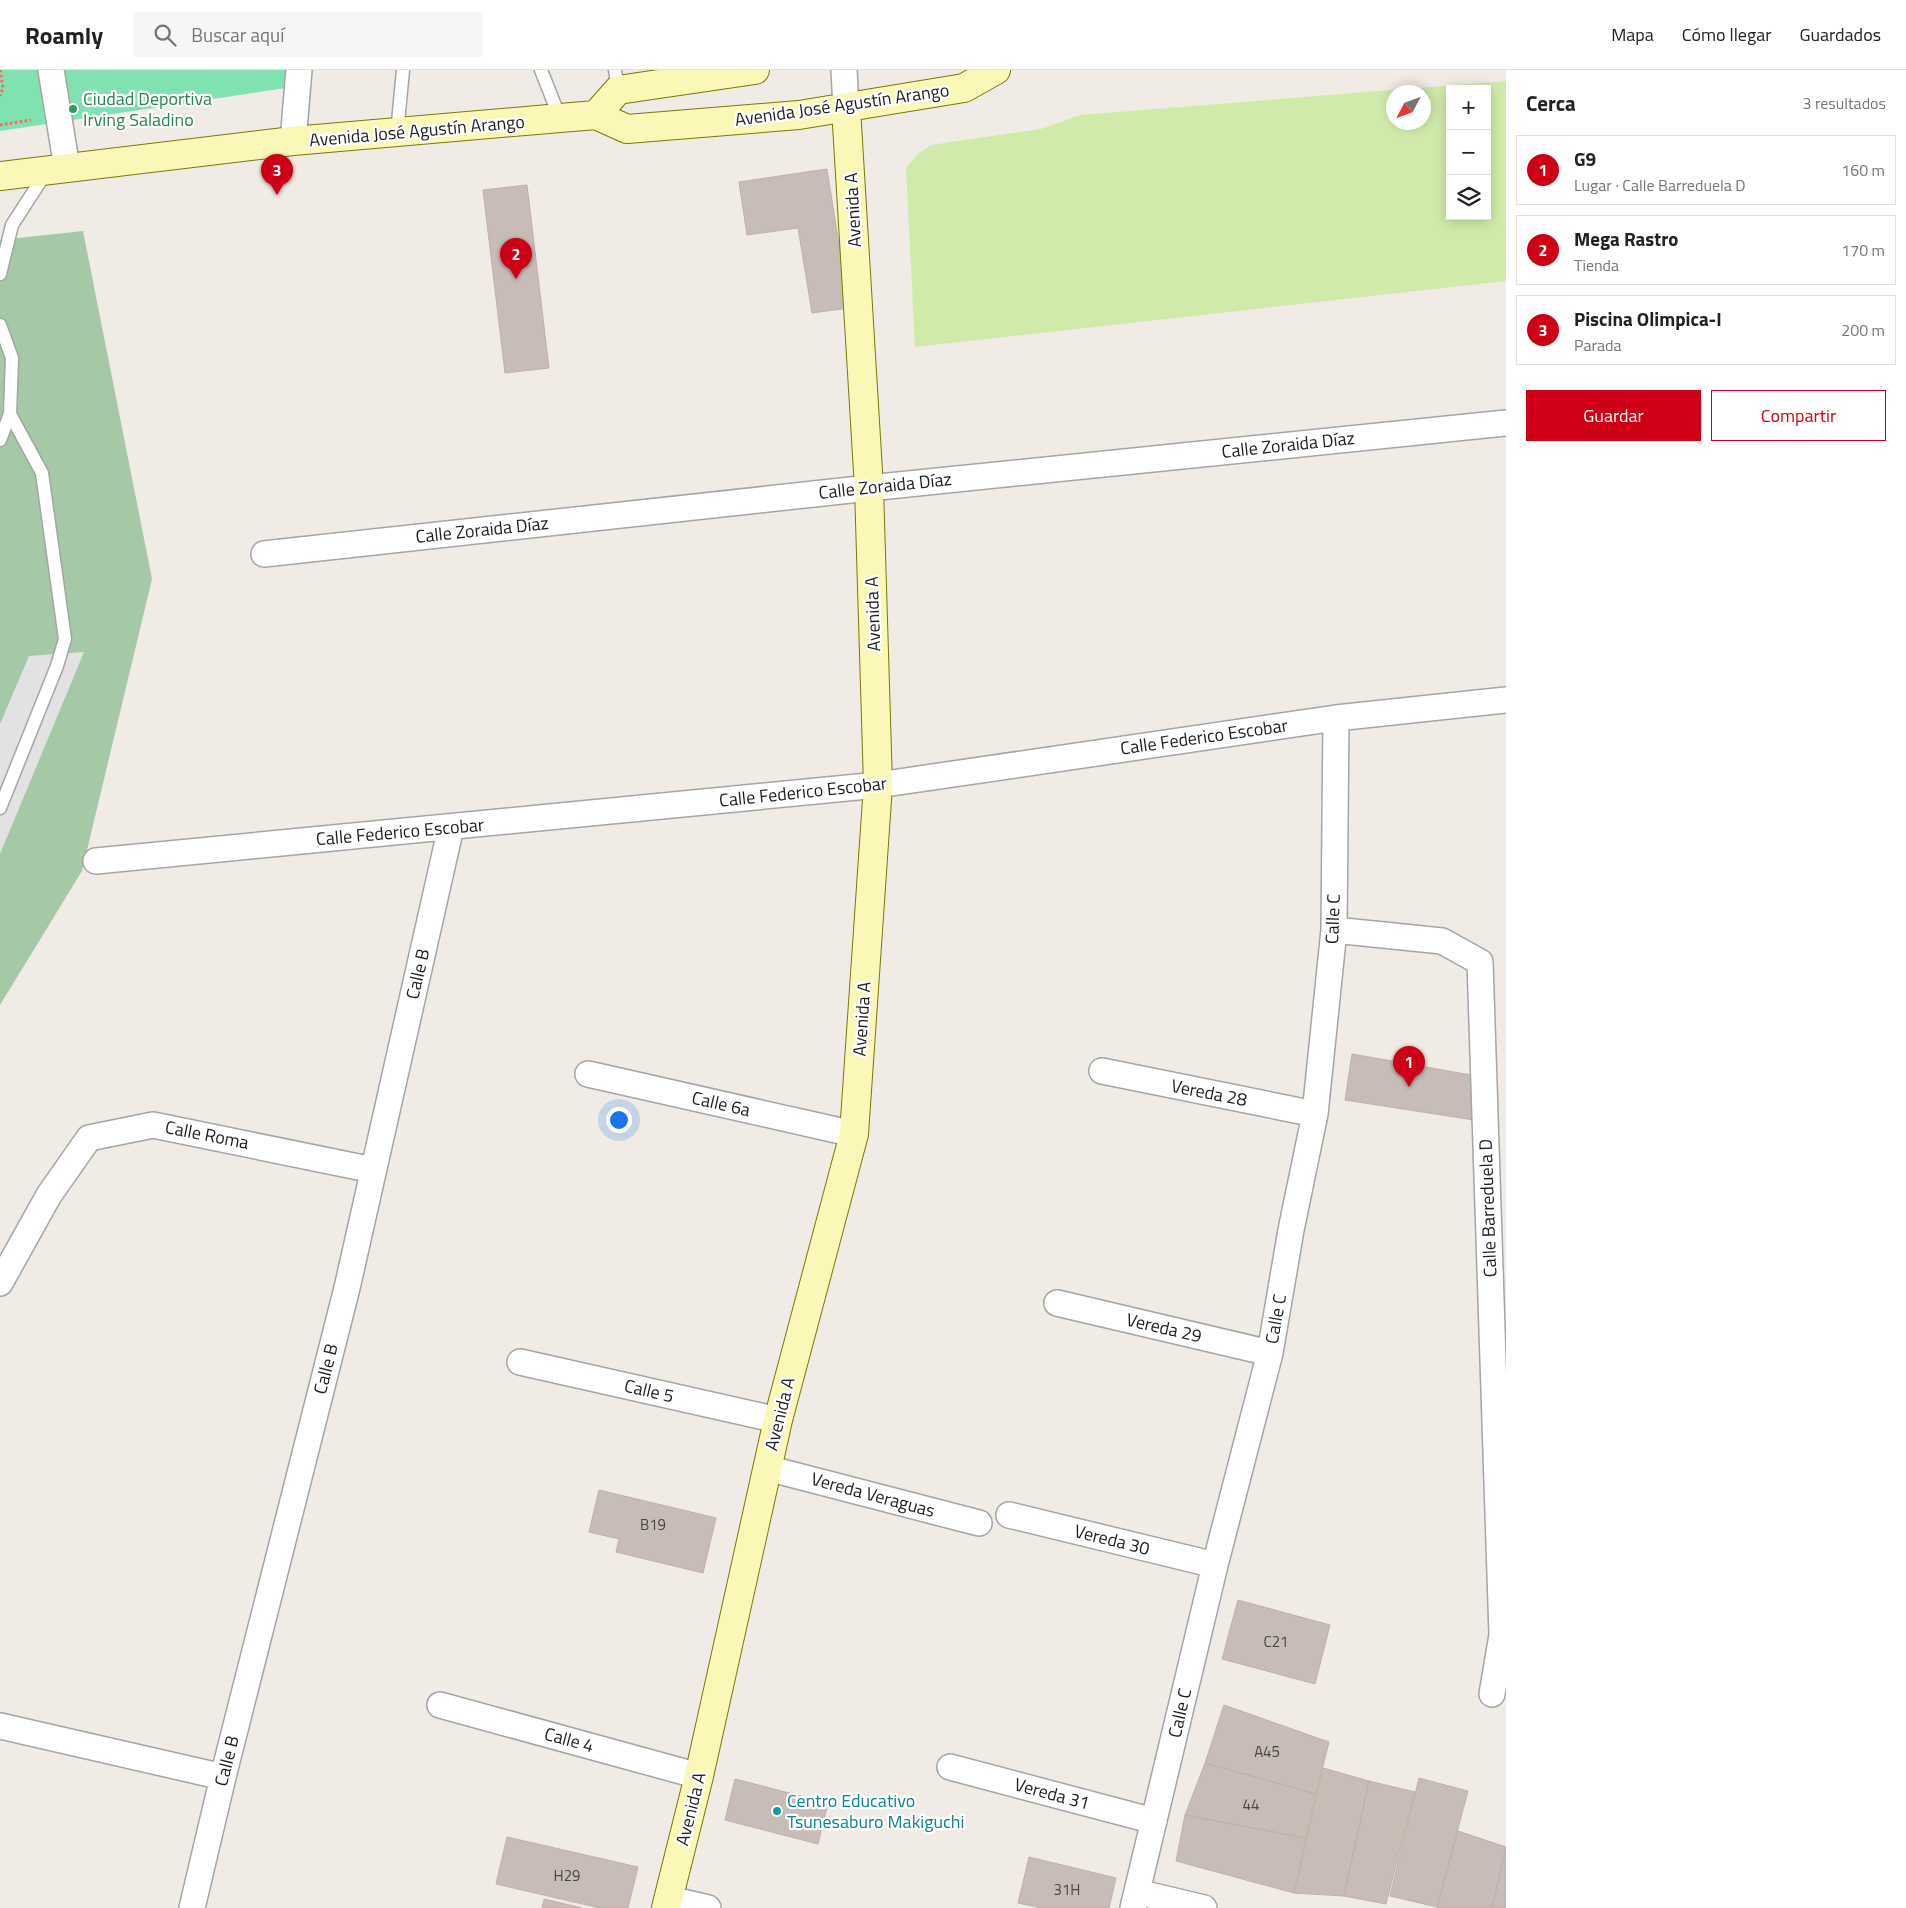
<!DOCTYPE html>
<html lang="es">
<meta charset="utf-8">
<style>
body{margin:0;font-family:"Titillium Web",sans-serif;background:#f6f6f6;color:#222}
.controls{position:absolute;right:15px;top:15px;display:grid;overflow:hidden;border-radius:0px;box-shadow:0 2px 12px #0003}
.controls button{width:45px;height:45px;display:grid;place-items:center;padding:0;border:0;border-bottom:1px solid #e0e0e0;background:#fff;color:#222;font:25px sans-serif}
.compass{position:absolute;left:1386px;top:15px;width:45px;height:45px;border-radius:50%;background:#fff;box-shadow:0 2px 12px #0003;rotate:229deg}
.you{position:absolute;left:618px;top:1049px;width:18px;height:18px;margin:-12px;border:4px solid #fff;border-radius:50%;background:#1a73e8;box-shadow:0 0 0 8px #1a73e833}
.badge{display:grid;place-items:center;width:32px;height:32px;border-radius:50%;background:#cd0015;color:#fff;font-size:16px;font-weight:700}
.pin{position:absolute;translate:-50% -41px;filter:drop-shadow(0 1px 2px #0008)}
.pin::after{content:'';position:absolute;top:26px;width:18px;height:15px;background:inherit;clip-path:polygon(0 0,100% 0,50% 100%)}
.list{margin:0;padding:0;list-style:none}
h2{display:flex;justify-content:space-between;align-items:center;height:65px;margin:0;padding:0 20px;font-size:21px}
h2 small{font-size:16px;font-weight:400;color:#767676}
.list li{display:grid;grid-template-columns:32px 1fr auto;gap:15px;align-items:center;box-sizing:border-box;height:70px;margin:0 10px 10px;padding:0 10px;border:1px solid #e0e0e0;border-radius:0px}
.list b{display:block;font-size:19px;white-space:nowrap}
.list p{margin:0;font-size:16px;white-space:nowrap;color:#767676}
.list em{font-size:16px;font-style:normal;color:#767676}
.actions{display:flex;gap:10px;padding:15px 20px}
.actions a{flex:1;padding:11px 0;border:1px solid #cd0015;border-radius:0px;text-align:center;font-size:18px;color:#cd0015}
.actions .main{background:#cd0015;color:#fff}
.icon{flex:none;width:28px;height:28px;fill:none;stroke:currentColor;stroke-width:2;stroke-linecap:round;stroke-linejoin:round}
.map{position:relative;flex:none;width:1506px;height:1838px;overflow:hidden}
header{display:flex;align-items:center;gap:30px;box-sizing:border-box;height:70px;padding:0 25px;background:#fff;border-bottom:1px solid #e0e0e0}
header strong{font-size:24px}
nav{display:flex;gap:28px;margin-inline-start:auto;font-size:18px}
.search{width:350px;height:45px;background:#f6f6f6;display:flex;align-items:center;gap:12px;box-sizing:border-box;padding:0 18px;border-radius:0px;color:#767676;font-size:19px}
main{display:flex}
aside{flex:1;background:#fff}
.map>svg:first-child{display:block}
.grass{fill:#d0eba9;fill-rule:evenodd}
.cemetery{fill:#a5c9a6}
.pitch{fill:#80e1b1}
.parking{fill:#e2e2e2}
.building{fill:#c8bcb7;stroke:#c2afa6}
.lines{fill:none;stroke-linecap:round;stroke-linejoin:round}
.lane-casing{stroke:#a5a5a5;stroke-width:15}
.street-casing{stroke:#a5a5a5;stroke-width:28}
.secondary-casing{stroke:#797a01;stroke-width:30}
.path{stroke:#fe6767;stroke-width:3;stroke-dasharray:2.5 2.5;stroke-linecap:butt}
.lane{stroke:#fff;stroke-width:12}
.street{stroke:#fff;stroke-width:25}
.secondary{stroke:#fbf8b7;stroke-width:28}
.leisure-dot{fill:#2e9e5b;stroke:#fff;stroke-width:2}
.culture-dot{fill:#0f9aa8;stroke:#fff;stroke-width:2}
.labels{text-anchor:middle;stroke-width:4.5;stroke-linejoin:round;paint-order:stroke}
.number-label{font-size:15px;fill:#484644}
.leisure-label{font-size:18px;fill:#27864d;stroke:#fff;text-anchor:start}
.street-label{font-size:18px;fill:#1e1e1e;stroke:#fff}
.culture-label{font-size:18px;fill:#0d838f;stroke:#fff;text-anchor:start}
</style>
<header>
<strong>Roamly</strong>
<div class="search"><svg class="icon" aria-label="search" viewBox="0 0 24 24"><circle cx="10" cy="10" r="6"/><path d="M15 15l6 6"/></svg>Buscar aquí</div>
<nav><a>Mapa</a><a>Cómo llegar</a><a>Guardados</a></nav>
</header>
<main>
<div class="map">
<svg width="1506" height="1838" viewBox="0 0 1506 1838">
<rect width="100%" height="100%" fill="#f0ebe4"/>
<path class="grass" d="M1506,11V211L915,277L906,98L917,85L931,75L1041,59L1080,45ZM1450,19H1487V146H1450ZM1394,22H1424V52H1394Z"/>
<path class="cemetery" d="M83,161L152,509L82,801L0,935V170Z"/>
<path class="pitch" d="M0,0H294L292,17L0,61Z"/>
<path class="parking" d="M84,582L0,784V654L29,586Z"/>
<path class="building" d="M827,99L849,238L812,243L798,158L747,165L739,112Z
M527,115L549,298L505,303L483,120Z
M1352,984L1471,1005L1474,1050L1345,1030Z
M599,1420L716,1448L703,1503L616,1482L619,1469L589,1462Z
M1238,1530L1330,1555L1315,1614L1222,1589Z
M1224,1635L1329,1672L1316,1724L1205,1693Z
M1205,1693L1316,1724L1306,1768L1185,1745Z
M1323,1698L1369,1711L1344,1826L1294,1823Z
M1419,1708L1468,1721L1437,1837L1390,1826Z
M735,1709L828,1733L818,1774L725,1750Z
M1369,1711L1415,1722L1386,1834L1344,1826Z
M1185,1745L1306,1768L1294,1823L1176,1791Z
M1458,1761L1506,1777L1492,1838H1437Z
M507,1767L638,1797L628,1838H600L496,1814Z
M1506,1778V1838H1492Z
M1029,1787L1116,1808L1109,1838H1041L1018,1833Z
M544,1829L582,1838H542Z"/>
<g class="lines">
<defs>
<path id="lane" d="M541,0L560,48
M615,0L618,20
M397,63L403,0
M0,204L12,155L47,101
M0,255L12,288L10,344L0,370
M0,738L57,596L65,569L42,403L10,344"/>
<path id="street" d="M51,0L67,98
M844,0L846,38
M293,71L299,0
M264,484L869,418L1506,353
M96,791L878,715L1336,648L1506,630
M1334,860L1442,871L1480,892L1502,1565L1492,1624
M1102,1001L1315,1044
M588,1004L854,1064
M0,1213L49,1125L89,1068L153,1055L373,1100
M1057,1233L1270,1283
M520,1292L778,1350
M767,1398L979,1453
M1009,1445L1215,1495
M440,1635L699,1706
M0,1656L223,1707
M950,1697L1154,1751
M1137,1822L1204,1838
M669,1829L708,1838
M192,1838L223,1707L347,1218L451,757
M1133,1838L1215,1495L1270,1283L1291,1160L1315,1044L1334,860L1336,648"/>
<path id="secondary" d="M596,45L618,20L755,0
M0,106L293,71L560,48L596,45L627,59L799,45L964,18L996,0
M666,1838L699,1706L778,1350L854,1064L878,715L869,418L846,38"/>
</defs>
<use href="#lane" class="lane-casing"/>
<use href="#street" class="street-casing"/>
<use href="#secondary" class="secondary-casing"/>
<path class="path" d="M0,0L3,18L0,26
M0,55L31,50"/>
<use href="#lane" class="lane"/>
<use href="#street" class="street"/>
<use href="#secondary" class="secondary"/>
</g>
<circle class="leisure-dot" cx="73" cy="39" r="5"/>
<circle class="culture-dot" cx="777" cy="1741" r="5"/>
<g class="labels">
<g class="number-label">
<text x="653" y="1460">B19</text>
<text x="1276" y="1577">C21</text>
<text x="1267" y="1687">A45</text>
<text x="1251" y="1740">44</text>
<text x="567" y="1811">H29</text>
<text x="1067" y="1825">31H</text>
</g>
<g class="leisure-label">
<text x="83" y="35">Ciudad Deportiva<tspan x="83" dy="21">Irving Saladino</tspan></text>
</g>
<g class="street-label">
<text transform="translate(842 35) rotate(-8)" y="6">Avenida José Agustín Arango</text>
<text transform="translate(417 61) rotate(-5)" y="6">Avenida José Agustín Arango</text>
<text transform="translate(853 140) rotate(-93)" y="6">Avenida A</text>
<text transform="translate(1288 375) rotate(-6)" y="6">Calle Zoraida Díaz</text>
<text transform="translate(885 416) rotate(-6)" y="6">Calle Zoraida Díaz</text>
<text transform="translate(482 460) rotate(-6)" y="6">Calle Zoraida Díaz</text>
<text transform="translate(873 544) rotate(-92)" y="6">Avenida A</text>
<text transform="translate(1204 667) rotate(-8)" y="6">Calle Federico Escobar</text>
<text transform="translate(803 722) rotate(-6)" y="6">Calle Federico Escobar</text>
<text transform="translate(400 762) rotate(-5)" y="6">Calle Federico Escobar</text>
<text transform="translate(1333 849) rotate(-88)" y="6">Calle C</text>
<text transform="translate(418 904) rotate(-77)" y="6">Calle B</text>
<text transform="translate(862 949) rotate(-86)" y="6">Avenida A</text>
<text transform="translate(1209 1023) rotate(11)" y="6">Vereda 28</text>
<text transform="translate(721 1034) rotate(13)" y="6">Calle 6a</text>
<text transform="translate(207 1065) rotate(11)" y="6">Calle Roma</text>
<text transform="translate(1488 1138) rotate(-92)" y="6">Calle Barreduela D</text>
<text transform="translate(1276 1249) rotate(-80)" y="6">Calle C</text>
<text transform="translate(1164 1258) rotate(13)" y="6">Vereda 29</text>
<text transform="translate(326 1299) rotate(-76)" y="6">Calle B</text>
<text transform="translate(649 1321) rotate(13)" y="6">Calle 5</text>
<text transform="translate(780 1344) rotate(-76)" y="6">Avenida A</text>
<text transform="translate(873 1425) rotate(15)" y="6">Vereda Veraguas</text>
<text transform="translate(1112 1470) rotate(14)" y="6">Vereda 30</text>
<text transform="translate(1180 1643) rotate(-77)" y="6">Calle C</text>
<text transform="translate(569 1670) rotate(15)" y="6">Calle 4</text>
<text transform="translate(227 1691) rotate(-76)" y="6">Calle B</text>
<text transform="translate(1052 1724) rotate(15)" y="6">Vereda 31</text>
<text transform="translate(691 1739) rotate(-76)" y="6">Avenida A</text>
</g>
<g class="culture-label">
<text x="787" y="1737">Centro Educativo<tspan x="787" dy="21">Tsunesaburo Makiguchi</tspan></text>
</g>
</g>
</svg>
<div class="controls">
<button>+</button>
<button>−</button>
<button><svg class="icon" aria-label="layers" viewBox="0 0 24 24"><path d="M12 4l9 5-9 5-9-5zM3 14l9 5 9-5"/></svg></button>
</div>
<svg class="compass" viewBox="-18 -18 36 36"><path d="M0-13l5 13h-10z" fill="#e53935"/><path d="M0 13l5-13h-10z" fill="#767676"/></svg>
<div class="you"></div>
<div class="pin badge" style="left:1409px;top:1017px">1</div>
<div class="pin badge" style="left:516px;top:209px">2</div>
<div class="pin badge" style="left:277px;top:125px">3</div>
</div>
<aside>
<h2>Cerca<small>3 resultados</small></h2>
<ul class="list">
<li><span class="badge">1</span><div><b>G9</b><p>Lugar · Calle Barreduela D</p></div><em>160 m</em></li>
<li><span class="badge">2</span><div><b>Mega Rastro</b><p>Tienda</p></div><em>170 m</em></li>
<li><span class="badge">3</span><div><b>Piscina Olimpica-I</b><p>Parada</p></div><em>200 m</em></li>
</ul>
<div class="actions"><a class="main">Guardar</a><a>Compartir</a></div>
</aside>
</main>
